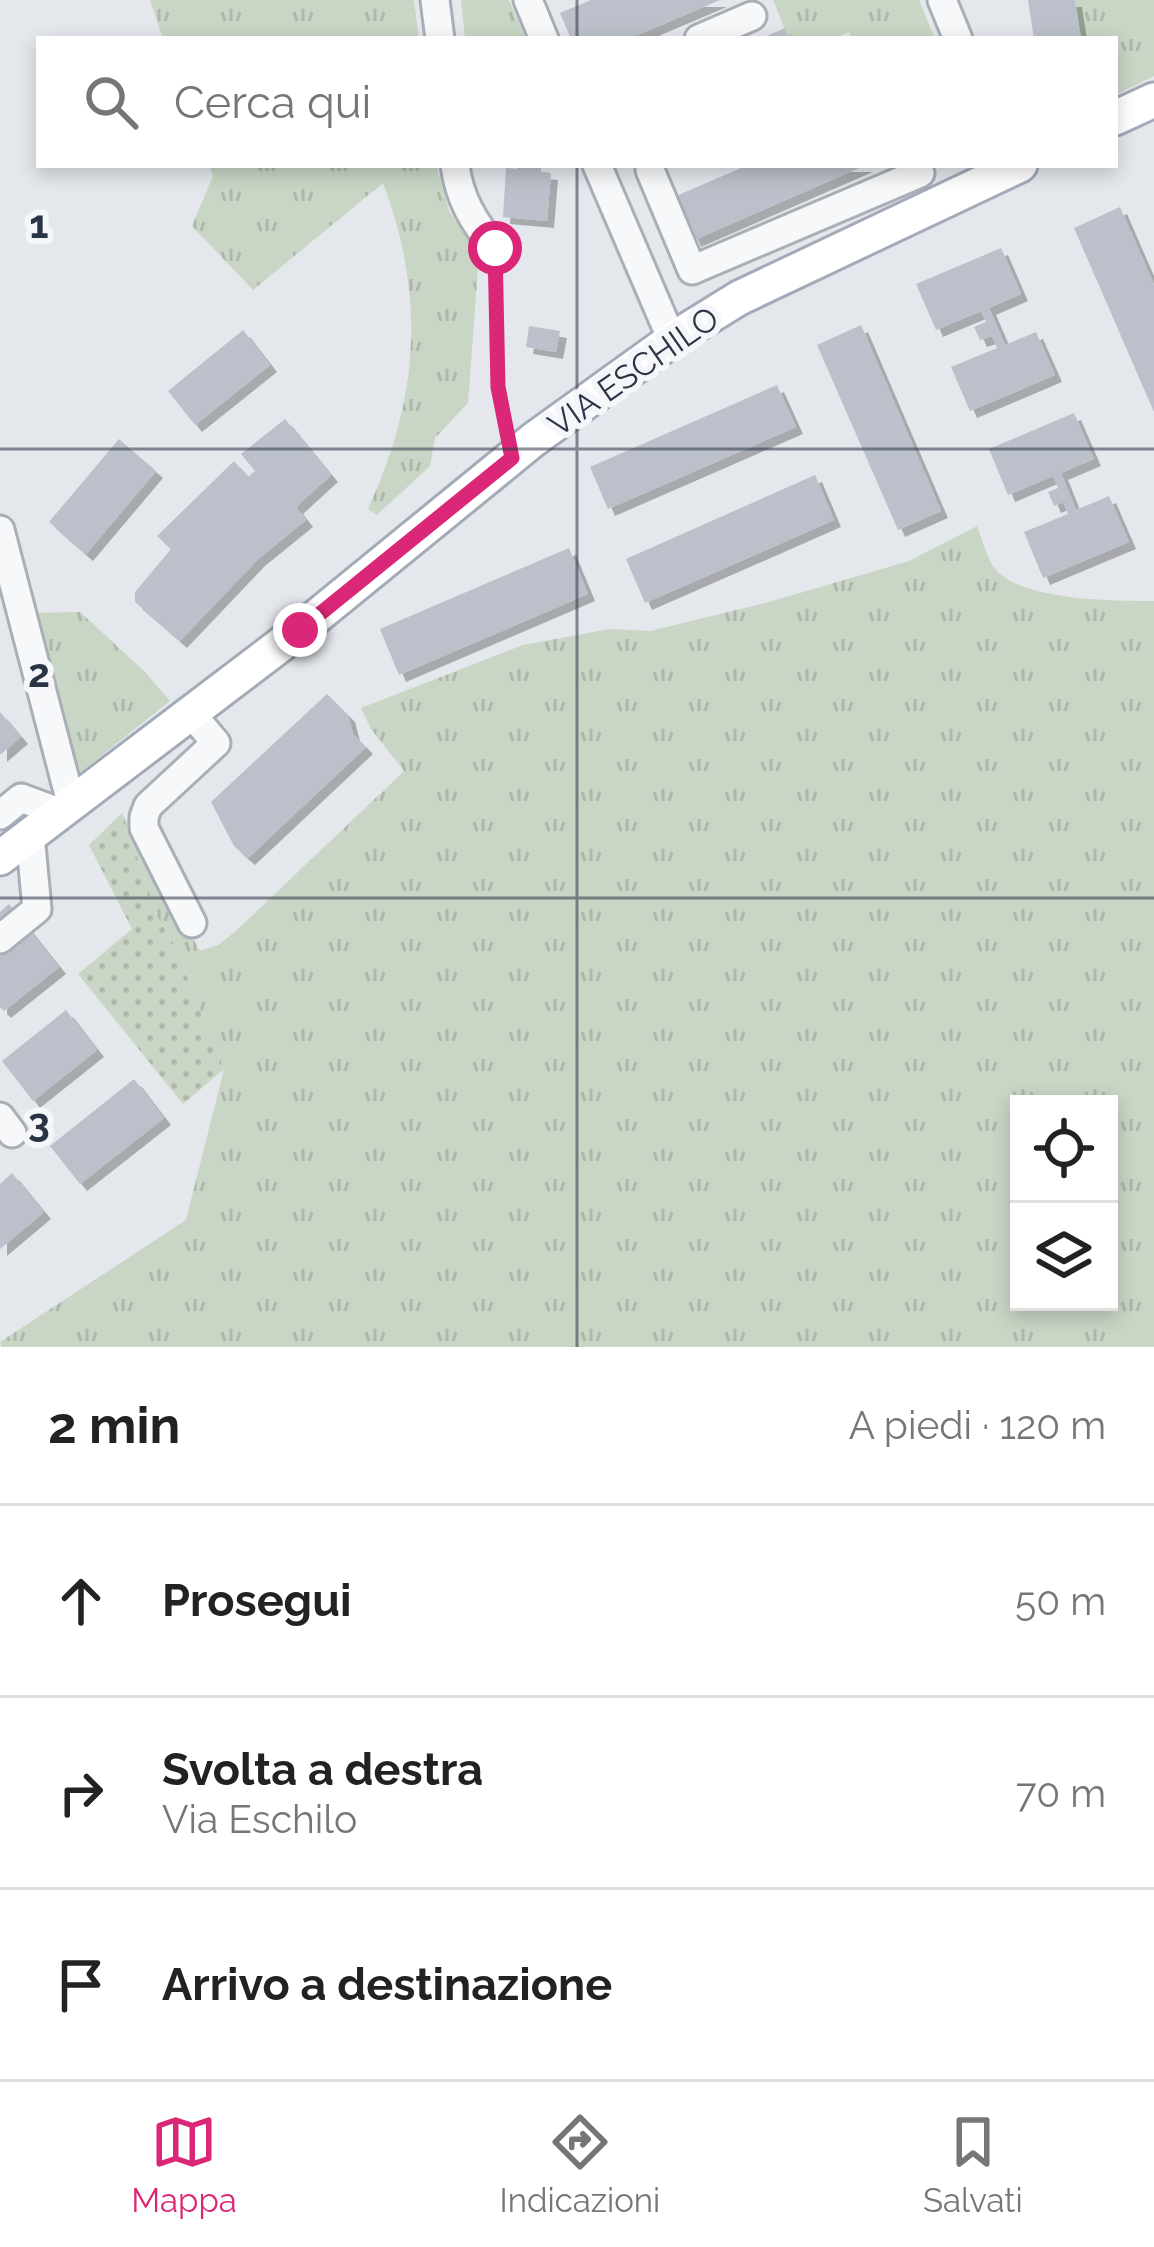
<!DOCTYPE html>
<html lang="it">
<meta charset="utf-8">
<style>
body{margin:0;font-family:Raleway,sans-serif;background:#f2f2f2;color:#222}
.controls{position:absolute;right:36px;bottom:36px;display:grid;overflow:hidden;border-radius:0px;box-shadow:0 6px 18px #0003}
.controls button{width:108px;height:108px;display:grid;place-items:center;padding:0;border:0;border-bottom:3px solid #e0e0e0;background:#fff;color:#222;font:60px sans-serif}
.stop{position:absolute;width:36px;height:36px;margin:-27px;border:9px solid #db2777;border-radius:50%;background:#fff}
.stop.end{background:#db2777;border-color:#fff;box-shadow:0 3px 12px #0008}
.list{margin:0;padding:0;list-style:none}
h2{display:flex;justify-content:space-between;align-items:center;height:156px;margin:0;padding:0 48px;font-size:51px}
h2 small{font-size:39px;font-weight:400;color:#767676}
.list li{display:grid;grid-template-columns:78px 1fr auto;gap:36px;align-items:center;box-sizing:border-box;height:192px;padding:0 48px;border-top:3px solid #e0e0e0}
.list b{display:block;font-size:45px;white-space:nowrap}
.list p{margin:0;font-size:39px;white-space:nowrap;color:#767676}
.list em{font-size:39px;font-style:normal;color:#767676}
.icon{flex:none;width:66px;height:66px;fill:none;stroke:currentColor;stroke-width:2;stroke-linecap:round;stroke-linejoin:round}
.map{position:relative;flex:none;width:1154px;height:1347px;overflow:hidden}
.search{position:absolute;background:#fff;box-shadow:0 6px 18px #0003;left:36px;right:36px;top:36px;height:132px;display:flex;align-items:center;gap:30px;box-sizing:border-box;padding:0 42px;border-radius:0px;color:#767676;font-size:45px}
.sheet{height:732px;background:#fff}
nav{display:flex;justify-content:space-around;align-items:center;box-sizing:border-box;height:168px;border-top:3px solid #e0e0e0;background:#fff;font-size:33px;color:#767676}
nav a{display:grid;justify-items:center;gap:6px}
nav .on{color:#db2777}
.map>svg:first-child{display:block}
.grass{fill:url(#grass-tufts);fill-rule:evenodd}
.park{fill:url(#park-dots)}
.building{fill:#bbc0ca;filter:url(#shadow)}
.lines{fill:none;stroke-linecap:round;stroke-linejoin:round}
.minor-casing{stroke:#a9aeb7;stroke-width:33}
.major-casing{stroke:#a3abb8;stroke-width:39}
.path{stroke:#c2c5cb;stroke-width:4.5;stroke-dasharray:9 9;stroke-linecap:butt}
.minor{stroke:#f7f8fa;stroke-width:27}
.major{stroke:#fff;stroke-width:33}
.route{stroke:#db2777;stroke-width:15}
.grid{fill:none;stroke:#2b3445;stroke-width:3;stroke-opacity:0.55}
.labels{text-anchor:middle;stroke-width:12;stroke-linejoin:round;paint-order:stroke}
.street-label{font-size:33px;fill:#2b3445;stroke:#f4f6f9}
.grid-label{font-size:39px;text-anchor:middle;font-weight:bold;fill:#2b3445;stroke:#f4f6f9;stroke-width:12;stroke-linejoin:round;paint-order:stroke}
</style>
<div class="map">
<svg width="1154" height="1347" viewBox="0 0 1154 1347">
<defs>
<pattern id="grass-tufts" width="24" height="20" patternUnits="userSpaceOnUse" patternTransform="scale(3)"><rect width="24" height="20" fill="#c9d6c5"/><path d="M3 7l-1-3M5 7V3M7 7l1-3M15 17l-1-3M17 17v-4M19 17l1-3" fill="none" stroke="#adb8ab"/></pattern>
<pattern id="park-dots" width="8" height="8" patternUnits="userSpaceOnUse" patternTransform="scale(3)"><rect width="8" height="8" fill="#c9d6c5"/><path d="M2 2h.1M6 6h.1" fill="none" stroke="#adb8ab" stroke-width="1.8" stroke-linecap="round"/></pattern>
<filter id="shadow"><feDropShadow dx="7" dy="7" stdDeviation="0" flood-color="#0004"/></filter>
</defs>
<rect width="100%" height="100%" fill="#e4e7ec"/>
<path class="grass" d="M150,0H414L419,39H163Z
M461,0H509L526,39H465Z
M773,0H919L935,39H852L849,32L833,39H789Z
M1075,0H1154V76L1115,95V39H1081Z
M209,165H436L449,211L479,254L468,403L435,438L430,466L377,515L368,509C419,399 426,297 383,183L253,290L192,226L213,176Z
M977,526C982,538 987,560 996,570C1023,601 1115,601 1154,601V1347H2L0,1342L186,1220L224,1069L174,944L157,916L122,813L200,951L218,945L236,931L404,771L371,729L361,708L523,645L610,629L650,631L769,602L909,561ZM1019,1104H1109V1302H1019Z
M80,612L144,671L170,701L72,779L33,613Z"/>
<path class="park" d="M122,813L157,916L174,944L224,1069L183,1104L78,974L132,929L89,845Z"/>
<path class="building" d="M591,0H720L628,39H571L560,13Z
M1028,0H1075L1081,39H1034Z
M785,28L789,39H760Z
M518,165H541V172L551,173L547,221L503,217L506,168L517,169Z
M748,165H866L694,240L676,196Z
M1120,207L1154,285V412L1074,228Z
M1001,248L1021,294L989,308L1005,345L1036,332L1055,375L970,411L951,367L997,348L992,336L980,340L974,327L986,322L981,311L936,330L916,284Z
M861,325L941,511L898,530L817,345Z
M529,326L560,331L556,352L526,347Z
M243,330L270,365L195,425L168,391Z
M777,385L796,427L608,509L590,467Z
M1074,413L1094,459L1061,473L1076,510L1109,496L1129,542L1043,578L1024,532L1068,514L1063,502L1054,506L1048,492L1058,488L1053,476L1008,495L989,449Z
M285,419L331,475L296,507L306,520L258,559L180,641L135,602V592L171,549L157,536L234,461L248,477L255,471L241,454Z
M119,439L156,471L86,554L49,522Z
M815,475L834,520L645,603L626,559Z
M569,548L588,594L399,675L380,629Z
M327,694L348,715L353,734L366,747L248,858L234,846L211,802Z
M0,712L21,737L0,755Z
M9,904L59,967L4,1011L0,1007V912Z
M66,1010L97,1050L33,1101L2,1061Z
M134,1079L164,1118L80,1184L50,1146Z
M12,1173L44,1212L0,1249V1184Z"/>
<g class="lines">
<defs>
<path id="minor" d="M435,0L440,39
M528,0L544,39
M942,0L958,39
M699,39L752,16
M455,165C459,198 474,223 495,248
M597,165L672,340
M650,170L692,270L920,173L917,165
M0,530L71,803
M190,712L216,743L148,806L144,817V828L192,923
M0,815L21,798L59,812
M0,939L37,909L30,834
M0,1117L12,1133"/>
<path id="major" d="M1115,118L1154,100
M0,858L300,630L533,440L676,337L739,298L1020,165"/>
</defs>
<use href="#minor" class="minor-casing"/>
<use href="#major" class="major-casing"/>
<path class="path" d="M496,278L498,387L505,421"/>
<use href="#minor" class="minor"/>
<use href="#major" class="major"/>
</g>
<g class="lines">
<path class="route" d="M300,630L512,458L498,387L495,248"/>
</g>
<path class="grid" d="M577,0V39M577,165V1347M0,449H1154M0,898H1154"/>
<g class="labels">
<g class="street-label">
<text transform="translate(633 371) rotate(-35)" y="12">VIA ESCHILO</text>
</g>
</g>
<g class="grid-label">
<text x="39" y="238">1</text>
<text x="39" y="687">2</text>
<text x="39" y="1136">3</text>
</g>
</svg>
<div class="controls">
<button><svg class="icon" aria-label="locate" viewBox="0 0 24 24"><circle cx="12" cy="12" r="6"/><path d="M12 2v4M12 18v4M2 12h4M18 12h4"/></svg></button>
<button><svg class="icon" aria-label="layers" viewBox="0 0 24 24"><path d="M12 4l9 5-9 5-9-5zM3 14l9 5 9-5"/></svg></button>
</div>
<div class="stop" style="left:495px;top:248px"></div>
<div class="stop end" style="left:300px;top:630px"></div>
<div class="search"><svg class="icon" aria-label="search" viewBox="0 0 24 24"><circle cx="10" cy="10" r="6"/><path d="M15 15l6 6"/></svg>Cerca qui</div>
</div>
<section class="sheet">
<h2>2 min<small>A piedi · 120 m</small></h2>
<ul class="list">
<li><svg class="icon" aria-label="ahead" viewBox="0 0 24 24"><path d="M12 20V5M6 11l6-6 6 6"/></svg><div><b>Prosegui</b></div><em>50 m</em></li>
<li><svg class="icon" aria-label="right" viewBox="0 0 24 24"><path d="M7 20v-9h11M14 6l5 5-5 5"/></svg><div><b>Svolta a destra</b><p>Via Eschilo</p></div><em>70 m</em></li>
<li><svg class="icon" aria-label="arrive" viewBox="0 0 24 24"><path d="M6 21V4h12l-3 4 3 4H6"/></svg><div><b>Arrivo a destinazione</b></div></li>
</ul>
</section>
<nav>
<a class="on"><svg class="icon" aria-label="map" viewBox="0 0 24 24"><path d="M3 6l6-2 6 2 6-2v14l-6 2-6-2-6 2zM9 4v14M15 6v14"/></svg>Mappa</a>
<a><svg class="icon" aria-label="directions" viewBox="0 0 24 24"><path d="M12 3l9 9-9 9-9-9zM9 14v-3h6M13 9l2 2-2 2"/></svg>Indicazioni</a>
<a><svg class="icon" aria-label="saved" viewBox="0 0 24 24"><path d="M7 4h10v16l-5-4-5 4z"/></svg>Salvati</a>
</nav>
